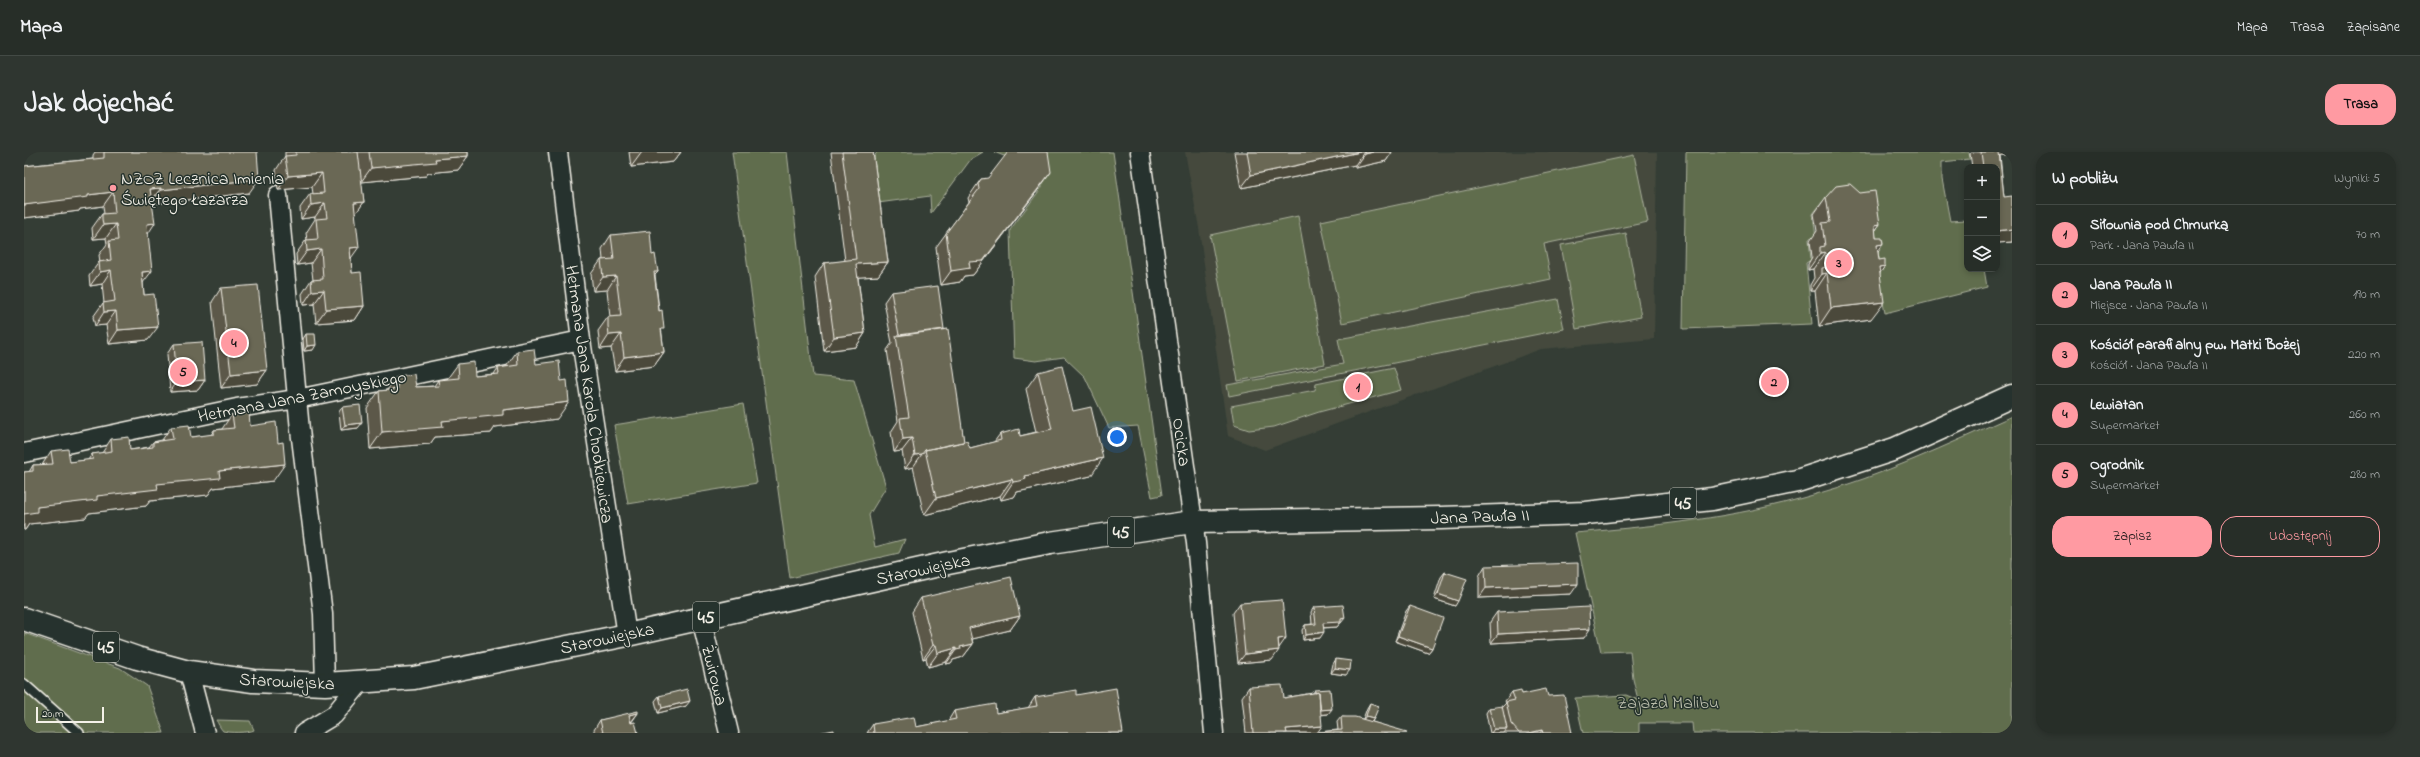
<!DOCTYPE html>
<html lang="pl">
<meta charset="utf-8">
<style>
body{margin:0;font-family:"Indie Flower",sans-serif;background:#2f3630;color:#f1f3f6}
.controls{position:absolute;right:12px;top:12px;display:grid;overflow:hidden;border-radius:8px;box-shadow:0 2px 6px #0003}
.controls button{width:36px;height:36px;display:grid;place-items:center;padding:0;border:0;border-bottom:1px solid #434a45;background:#272e28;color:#f1f3f6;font:20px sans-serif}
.scale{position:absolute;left:12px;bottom:10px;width:68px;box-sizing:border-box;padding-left:4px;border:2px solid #f4f1e8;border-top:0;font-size:11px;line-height:14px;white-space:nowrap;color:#f4f1e8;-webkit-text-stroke:3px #26332d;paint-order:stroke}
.you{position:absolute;left:1093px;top:285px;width:14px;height:14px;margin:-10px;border:3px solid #fff;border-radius:50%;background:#1a73e8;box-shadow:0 0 0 6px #1a73e833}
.badge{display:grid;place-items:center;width:26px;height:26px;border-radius:50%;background:#ff9aa2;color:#111;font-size:13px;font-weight:700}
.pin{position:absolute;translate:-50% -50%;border:2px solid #fff;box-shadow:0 1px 4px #0006}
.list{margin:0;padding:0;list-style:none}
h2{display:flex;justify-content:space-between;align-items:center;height:52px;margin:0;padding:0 16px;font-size:17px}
h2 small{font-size:13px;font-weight:400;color:#a4a8a8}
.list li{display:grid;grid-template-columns:26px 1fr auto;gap:12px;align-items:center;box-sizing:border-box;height:60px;padding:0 16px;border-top:1px solid #434a45}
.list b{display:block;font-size:15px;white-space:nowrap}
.list p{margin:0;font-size:13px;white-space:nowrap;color:#a4a8a8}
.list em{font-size:13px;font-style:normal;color:#a4a8a8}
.actions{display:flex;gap:8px;padding:12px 16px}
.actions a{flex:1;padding:9px 0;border:1px solid #ff9aa2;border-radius:16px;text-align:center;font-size:14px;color:#ff9aa2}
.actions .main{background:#ff9aa2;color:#111}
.icon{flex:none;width:22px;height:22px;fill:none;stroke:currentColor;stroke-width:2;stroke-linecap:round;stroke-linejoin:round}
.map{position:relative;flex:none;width:1988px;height:581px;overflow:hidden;border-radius:16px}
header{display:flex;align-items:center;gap:24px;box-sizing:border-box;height:56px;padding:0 20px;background:#272e28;border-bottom:1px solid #434a45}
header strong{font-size:19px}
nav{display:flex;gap:22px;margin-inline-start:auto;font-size:14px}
.intro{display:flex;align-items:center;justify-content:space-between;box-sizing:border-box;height:96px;padding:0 24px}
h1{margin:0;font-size:28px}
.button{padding:10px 18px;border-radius:16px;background:#ff9aa2;color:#111;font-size:14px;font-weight:700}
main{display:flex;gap:24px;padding:0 24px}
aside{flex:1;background:#272e28;border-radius:16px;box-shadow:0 2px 6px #0003}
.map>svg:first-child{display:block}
.built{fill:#444a3e}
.green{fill:#606d4e;stroke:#aaaf9b}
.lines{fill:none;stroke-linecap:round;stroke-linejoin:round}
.lane-casing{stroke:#f4f1e8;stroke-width:12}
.street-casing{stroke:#f4f1e8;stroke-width:21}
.primary-casing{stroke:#f4f1e8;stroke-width:25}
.lane{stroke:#26332d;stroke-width:9}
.street{stroke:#26332d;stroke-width:18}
.primary{stroke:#26332d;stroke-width:22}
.wall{fill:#5c5948;stroke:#f4f1e8}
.shaded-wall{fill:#4b483b;stroke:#f4f1e8}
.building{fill:#6b6754;stroke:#f4f1e8}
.poi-dot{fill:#ff9aa2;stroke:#26332d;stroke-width:1.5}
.labels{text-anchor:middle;stroke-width:3;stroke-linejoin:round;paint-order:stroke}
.shield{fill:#26332d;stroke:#b6b8b0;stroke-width:1}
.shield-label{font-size:17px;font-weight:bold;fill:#f4f1e8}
.poi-label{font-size:18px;fill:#f4f1e8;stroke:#26332d;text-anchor:start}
.street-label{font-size:18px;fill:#f4f1e8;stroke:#26332d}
.park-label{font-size:18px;fill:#b9bcaa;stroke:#26332d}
</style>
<header>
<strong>Mapa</strong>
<nav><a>Mapa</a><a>Trasa</a><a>Zapisane</a></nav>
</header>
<div class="intro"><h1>Jak dojechać</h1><a class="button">Trasa</a></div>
<main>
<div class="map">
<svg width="1988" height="581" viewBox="0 0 1988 581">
<rect width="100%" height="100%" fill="#343d35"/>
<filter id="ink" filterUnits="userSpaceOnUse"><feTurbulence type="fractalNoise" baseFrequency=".025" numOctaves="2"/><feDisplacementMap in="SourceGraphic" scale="8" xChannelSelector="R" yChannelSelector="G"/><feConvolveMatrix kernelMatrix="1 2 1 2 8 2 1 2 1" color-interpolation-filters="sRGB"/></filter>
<g filter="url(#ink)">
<path class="built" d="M1161,0H1633L1630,187L1517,197L1241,298L1204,284L1175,76Z"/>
<path class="green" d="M708,0H763L789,224L830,228L862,335L845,363L851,395L881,387L875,401L766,426Z
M853,0H959L947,7L907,61L906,44L854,51L847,10Z
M970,0H1089L1138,343L1128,345L1114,274L1085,276L1061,225L1040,205L1012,209L990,206L986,78L1018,35L1017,13L1003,1L980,4Z
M1662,0H1945L1946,7L1918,10V27L1926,69L1943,68V117H1960L1963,135L1861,161L1843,54L1816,48L1799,49L1789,62L1792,86L1785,87L1787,108L1782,111L1788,172L1659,177Z
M1610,3L1624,70L1520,92L1527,127L1318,171L1297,69Z
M1274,64L1301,212L1214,229L1186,83Z
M1602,81L1617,165L1552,177L1537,93Z
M1534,147L1540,177L1205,244L1203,233L1319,212L1314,187Z
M1370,216L1377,238L1295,260L1250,275L1225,278L1210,273L1207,254L1291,238L1292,232Z
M719,252L733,331L604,352L590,273Z
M1988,264V581H1669L1668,571H1615V581H1559L1551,546L1602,543L1614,548L1609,527L1606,499L1577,500L1551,381C1631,374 1711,366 1789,343C1858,324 1923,293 1988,264Z
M0,481L96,516L123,534L140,581H0Z
M192,568L226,569L230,578C224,581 206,581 199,579C196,576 194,571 192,568Z"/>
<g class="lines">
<defs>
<path id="lane" d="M0,532L55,581"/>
<path id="street" d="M534,0L557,188L603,483
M1116,0L1172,391L1190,581
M254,43L276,278L299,462L301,532
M0,301L213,256L273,247L557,188
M677,466L705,581
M165,520L181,581
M280,581L310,563L336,531"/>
<path id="primary" d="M0,467L113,506L165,520L229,529L301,532L390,526L603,483L924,411L1026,391L1168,370L1417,366L1562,361L1688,347L1773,329L1871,297L1988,244"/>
</defs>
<use href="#lane" class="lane-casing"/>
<use href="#street" class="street-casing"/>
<use href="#primary" class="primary-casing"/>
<use href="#lane" class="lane"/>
<use href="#street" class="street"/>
<use href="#primary" class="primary"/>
</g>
<path class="wall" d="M71,0H133L225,41L128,52L124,82L119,131L124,188L85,192L82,173L71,174L69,165L79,151H80L78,132L66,134L65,124L75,110H76L75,103L83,92L82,86L69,87L68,76L78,62H80L79,54L56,57L55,59L0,66V14L69,7V3Z
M261,0H444V4L434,18L404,21L402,24L337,30L340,50L331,62L327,106L328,121L340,154L331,168L292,171L290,152L279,153L278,142L287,128H289L287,111L273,113L272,102L282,88H283L282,81L291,67V65L277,67L276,56L286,42H289L288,35L254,38L252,18L261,4Z
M605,0H657L649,10L607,15Z
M807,0H849L864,110L854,124L834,125L841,181L832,195L800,199L791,125L800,111L821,109Z
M1210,0H1368L1362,9L1331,16V13L1217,36Z
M1947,0H1988V2L1976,3L1980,45L1988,90L1973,91V15H1948L1946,2Z
M957,27L1017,34L949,123L940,124L936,130L917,133L912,95L945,50L944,46Z
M1802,45L1856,72L1851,79L1852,86L1859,92L1854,100L1855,108L1861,114L1856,121L1847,167L1795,174L1791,139H1786V133L1790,126L1789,117L1784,118V112L1788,105L1786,89L1793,79L1790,62Z
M587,83L628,103L634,120L631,123L640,200L630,214L591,219L587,196L576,197L574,179L584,165H586L583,138L569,139L567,122L577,108H579L578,97Z
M197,136L243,218L233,232L197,236L188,150Z
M867,140L920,177L940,290L946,296L970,290L976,282L996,284L1012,280L1002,237L1014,220L1049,259L1067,324L993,340L990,345L984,346L977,348L976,344L900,363L889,315L881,317L878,299L870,300L867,280L874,269L863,198L868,191L860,150Z
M282,182L289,198L280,199L279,187Z
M150,192L181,228L174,238L146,240L143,202Z
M493,199L512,212L533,267L471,275L467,281L411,285L406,292L346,297L343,256L355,239L363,238L373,224L392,235L410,234L414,228L423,227L434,212L451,224L470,222L474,216L482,215Z
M318,255L334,276L317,278L315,260Z
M208,262L226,274L249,329L189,336L184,343L126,349L122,354L65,361L61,366L5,372L1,378H0V320H5L9,313H18L27,299L46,310L64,308L68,302L78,301L87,287L106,298L125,295L129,290L138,288L147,275L167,285L187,283L190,278L198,277Z
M1461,414L1547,442L1455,446V424Z
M1421,420L1431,454L1410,447L1417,425Z
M897,446L996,464L986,478L948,487L949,492L939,505L929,508L927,511L922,512V510L904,515L902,506L899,507L888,460Z
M1216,451L1248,508L1214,511L1209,461Z
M1386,454L1408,496L1404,501L1371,489L1382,459Z
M1290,455L1317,471H1316L1313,475L1299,476L1296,486L1279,488L1278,478L1281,473L1288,472L1287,460Z
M1473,460L1560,486L1467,491L1466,470Z
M1312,507L1322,523L1307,521L1309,512Z
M1225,535L1260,546L1289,541L1291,538L1304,562L1297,563L1293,581H1222L1218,545Z
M1488,540L1498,542L1524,544L1548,581H1466L1462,561L1465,556L1478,555L1482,551L1481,549Z
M1052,543L1099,581H843L849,572L892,575L924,569L930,559L972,561L1004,556L1011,545Z
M635,544L662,554L634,561L631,549Z
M1346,551L1350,566L1348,570L1383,581H1294L1295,580L1314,578L1313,570L1317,565L1339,567L1343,556Z
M614,561L607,571L614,581H570V578L576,568Z"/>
<path class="shaded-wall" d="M618,0H657L649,10L607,15Z
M1336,0H1340L1331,13L1217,36L1227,23Z
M1349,0H1368L1362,9L1331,16L1341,2Z
M1968,0H1988V2L1964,5Z
M444,4L434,18L404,21L402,24L337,30L347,16L411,7Z
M1027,20L1017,34L949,123L940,124L936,130L917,133L927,119L945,110Z
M298,21L288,35L254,38L264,24Z
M235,27L225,41L127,52L137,38Z
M137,36L127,49L126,37Z
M89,40L79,54L56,57L55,59L0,66V53L64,43Z
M340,50L330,64V51Z
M301,51L291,65L277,67L287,53Z
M131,71L122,85L123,72Z
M92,72L82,86L69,87L79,73Z
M1856,72L1844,89L1851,73Z
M1988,77V90L1973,91V79Z
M1859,92L1847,110L1853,93Z
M335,95L325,109L326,96Z
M297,97L287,111L273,113L283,99Z
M1801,100L1789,117L1784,118L1796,101Z
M864,110L854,124L823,126L832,112Z
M1861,114L1849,131L1855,115Z
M87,118L78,132L66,134L76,120Z
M128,119L118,132V120Z
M1803,121L1791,139H1786L1798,122Z
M592,124L583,138L569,139L579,125Z
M300,138L290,152L279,153L288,139Z
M1860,150L1847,167L1795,174L1807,156Z
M340,154L331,168L292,171L302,157Z
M92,159L82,173L71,174L80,160Z
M134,175L124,188L85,192L94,178Z
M841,181L832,195L800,199L810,185Z
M597,182L587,196L576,197L585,183Z
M292,193L289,198L280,199L283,194Z
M640,200L630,214L591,219L600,205Z
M243,218L233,232L197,236L207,222Z
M181,228L174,238L146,240L153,230Z
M545,250L533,267L471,275L467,281L411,285L406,292L346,297L358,280L479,258Z
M338,271L334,276L317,278L321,273Z
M888,286L878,299L870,300L879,287Z
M898,302L889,315L881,317L891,303Z
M1079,306L1067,324L993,340L990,345L977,348L989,330L1001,324Z
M261,312L249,329L189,336L184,343L126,349L122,354L65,361L61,366L5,372L1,378H0V362L13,355L73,344L195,319Z
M988,327L976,344L900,363L912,346Z
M1554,432L1547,442L1455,446L1462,436Z
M1414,442L1434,449L1431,454L1410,447Z
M996,464L986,478L936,490L945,476Z
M1321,466L1317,471H1316L1313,475L1295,476L1299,471Z
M1566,477L1560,486L1467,491L1474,482Z
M1300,480L1296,486L1279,488L1282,483Z
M1374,484L1408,496L1404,501L1371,489Z
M1262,486L1255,496L1254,487Z
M949,492L939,505L929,508L927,511L922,512L932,498L936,495Z
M909,493H912L902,506L899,507Z
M932,496L922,510L904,515L914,501Z
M1255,498L1248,508L1214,511L1221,502Z
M1311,516L1326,518L1322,523L1307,521Z
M666,549L662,554L634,561L638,556Z
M1308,557L1304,562L1289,563L1293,558Z
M614,561L607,570L599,573L605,563Z
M1342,564L1350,566L1347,571L1338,569Z
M1298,574L1293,581H1260L1262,577Z
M1470,577H1483L1480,581H1467Z
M1518,578L1516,581H1505Z"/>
<path class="building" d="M80,0H233L235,27L137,38V36L126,37L131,71L123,72L128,119L118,120L120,143L130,142L134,175L94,178L92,159L80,160L79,151L91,149L87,118L76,120L75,110L87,108L85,89L94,88L92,72L79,73L78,67V62L91,61L89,40L64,43V45L0,53V14L80,6Z
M272,0H334L340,50L330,51L335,95L326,96L328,121L337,120L340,154L302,157L300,138L288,139L287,128L299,127L297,97L283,99L282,88L294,87L292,67L303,66L301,51L287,53L286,42L300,41L298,21L264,24L261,4L272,3Z
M345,0H444V4L411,7L412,10L347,16Z
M818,0H849L864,110L832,112L841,181L810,185L800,111L832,107Z
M984,0H1024L1027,20L959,109L945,110L946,116L927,119L922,81L955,37L954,32L957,27L964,26Z
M1223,0H1336L1227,23Z
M1340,0H1349L1341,2Z
M1957,0H1975L1980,45L1988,44V77L1973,79V15H1959Z
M1826,32L1836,41L1851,39L1856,72L1851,73L1852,86H1858L1859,92L1853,93L1855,108L1861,107V114L1855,115L1860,150L1807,156L1803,121L1798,122V116L1803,115L1801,100L1796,101V95L1801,94L1798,71L1806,70L1802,45L1812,34Z
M626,79L628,103L631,102L634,120H630L635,159L638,158L640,177H637L640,200L600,205L597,182L585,183L584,174V165L597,164L592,124L579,125L577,108L590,107L587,83Z
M234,133L243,218L207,222L197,136Z
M914,134L920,177L875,183L867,140Z
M924,177L940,290L901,298L898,302L891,303L888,286L879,287L876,266L885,265L872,184Z
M282,182H291L292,193L283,194Z
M178,190L181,228L153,230L150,192Z
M510,197L512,212L535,209L537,229L543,228L545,250L479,258V263L418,269L419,275L358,280L355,239L374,237L373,224L390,222L392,235L415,234L414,228L435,226L434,212L450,210L451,224L475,222L474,216L494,213L493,199Z
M1038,214L1049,259L1067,255L1079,306L1001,324L1002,327L996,329L989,330L988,327L912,346L901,298L943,289L946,296L977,288L976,282L995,277L996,284L1028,277L1014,220Z
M336,253L338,271L321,273L318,255Z
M225,260L226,274L252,270L254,291L259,290L261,312L195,319L196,326L133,332L134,337L73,344V348L13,355V360L0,362V320L9,319V313L29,312L27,299L44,297L46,310L69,307L68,302L88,299L87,287L105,285L106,298L129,295V290L149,287L147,275L165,273L167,285L190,282V278L210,276L208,262Z
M1554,411V432L1462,436L1461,414Z
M1421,420L1443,427L1434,449L1414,442Z
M987,425L996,464L945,476L949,492L936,495L937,497L932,498V496L914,501L912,493H909L897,446Z
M1258,448L1262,486L1254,487L1255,498L1221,502L1216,451Z
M1319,453L1321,466L1317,467V470L1299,471L1300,480L1282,483L1281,473L1292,472L1290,455Z
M1386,454L1419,466L1408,496L1374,484Z
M1565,455L1566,477L1474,482L1473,460Z
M1312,507L1327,509L1326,518L1311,516Z
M1258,533L1260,546L1295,540L1298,574L1262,577L1263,581H1229L1225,535Z
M1092,536L1099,581H850L849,572L890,565L892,575L932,567L930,559L971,552L972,561L1013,554L1011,545L1052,538V543Z
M663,537L666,549L638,556L635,544Z
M1306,537L1308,557L1296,558L1295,540L1291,541V538Z
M1522,537L1524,544L1540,543L1548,581H1519L1518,578L1505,581H1495L1487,572L1482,550L1491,548L1488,540L1497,538L1498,542Z
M1346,551L1355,554L1350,566L1342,564Z
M1478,554L1483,577H1470L1465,556Z
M614,559V561L605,563L607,571L611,570L614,581H579L576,568Z
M1317,565H1331L1383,580V581H1295V580L1318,578Z
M810,578V581H794Z"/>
</g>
<circle class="poi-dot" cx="89" cy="36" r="4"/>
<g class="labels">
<g class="shield">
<rect x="1646" y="336" width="26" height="30" rx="3"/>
<rect x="1084" y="365" width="26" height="30" rx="3"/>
<rect x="669" y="450" width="26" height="30" rx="3"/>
<rect x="69" y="480" width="26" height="30" rx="3"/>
</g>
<g class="shield-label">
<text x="1659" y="357">45</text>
<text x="1097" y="386">45</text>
<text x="682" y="471">45</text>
<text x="82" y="501">45</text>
</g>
<g class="poi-label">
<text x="97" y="32">NZOZ Lecznica Imienia<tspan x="97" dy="21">Świętego Łazarza</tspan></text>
</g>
<g class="street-label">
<text transform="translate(566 242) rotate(82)" y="6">Hetmana Jana Karola Chodkiewicza</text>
<text transform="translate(278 244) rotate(-11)" y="6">Hetmana Jana Zamoyskiego</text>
<text transform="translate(1158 290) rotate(82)" y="6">Ocicka</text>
<text transform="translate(1456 364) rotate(-2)" y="6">Jana Pawła II</text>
<text transform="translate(899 417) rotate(-12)" y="6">Starowiejska</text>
<text transform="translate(583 486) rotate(-12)" y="6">Starowiejska</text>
<text transform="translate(691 523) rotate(76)" y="6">Żwirowa</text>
<text transform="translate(263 529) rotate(3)" y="6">Starowiejska</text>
</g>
<g class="park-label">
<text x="1644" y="556">Zajazd Malibu</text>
</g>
</g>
</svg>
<div class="controls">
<button>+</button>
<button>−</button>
<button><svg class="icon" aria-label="layers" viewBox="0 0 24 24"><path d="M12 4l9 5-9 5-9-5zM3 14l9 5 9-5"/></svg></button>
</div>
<div class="scale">20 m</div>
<div class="you"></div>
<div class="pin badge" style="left:1334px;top:235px">1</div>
<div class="pin badge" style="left:1750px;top:230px">2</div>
<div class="pin badge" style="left:1815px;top:111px">3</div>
<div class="pin badge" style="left:210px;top:191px">4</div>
<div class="pin badge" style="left:159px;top:220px">5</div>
</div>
<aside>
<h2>W pobliżu<small>Wyniki: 5</small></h2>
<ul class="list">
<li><span class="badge">1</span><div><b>Siłownia pod Chmurką</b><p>Park · Jana Pawła II</p></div><em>70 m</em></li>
<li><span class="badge">2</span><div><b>Jana Pawła II</b><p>Miejsce · Jana Pawła II</p></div><em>190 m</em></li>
<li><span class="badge">3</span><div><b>Kościół parafialny pw. Matki Bożej</b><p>Kościół · Jana Pawła II</p></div><em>220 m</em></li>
<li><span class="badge">4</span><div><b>Lewiatan</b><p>Supermarket</p></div><em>260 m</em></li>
<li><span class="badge">5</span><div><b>Ogrodnik</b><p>Supermarket</p></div><em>280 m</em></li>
</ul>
<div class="actions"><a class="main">Zapisz</a><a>Udostępnij</a></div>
</aside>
</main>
